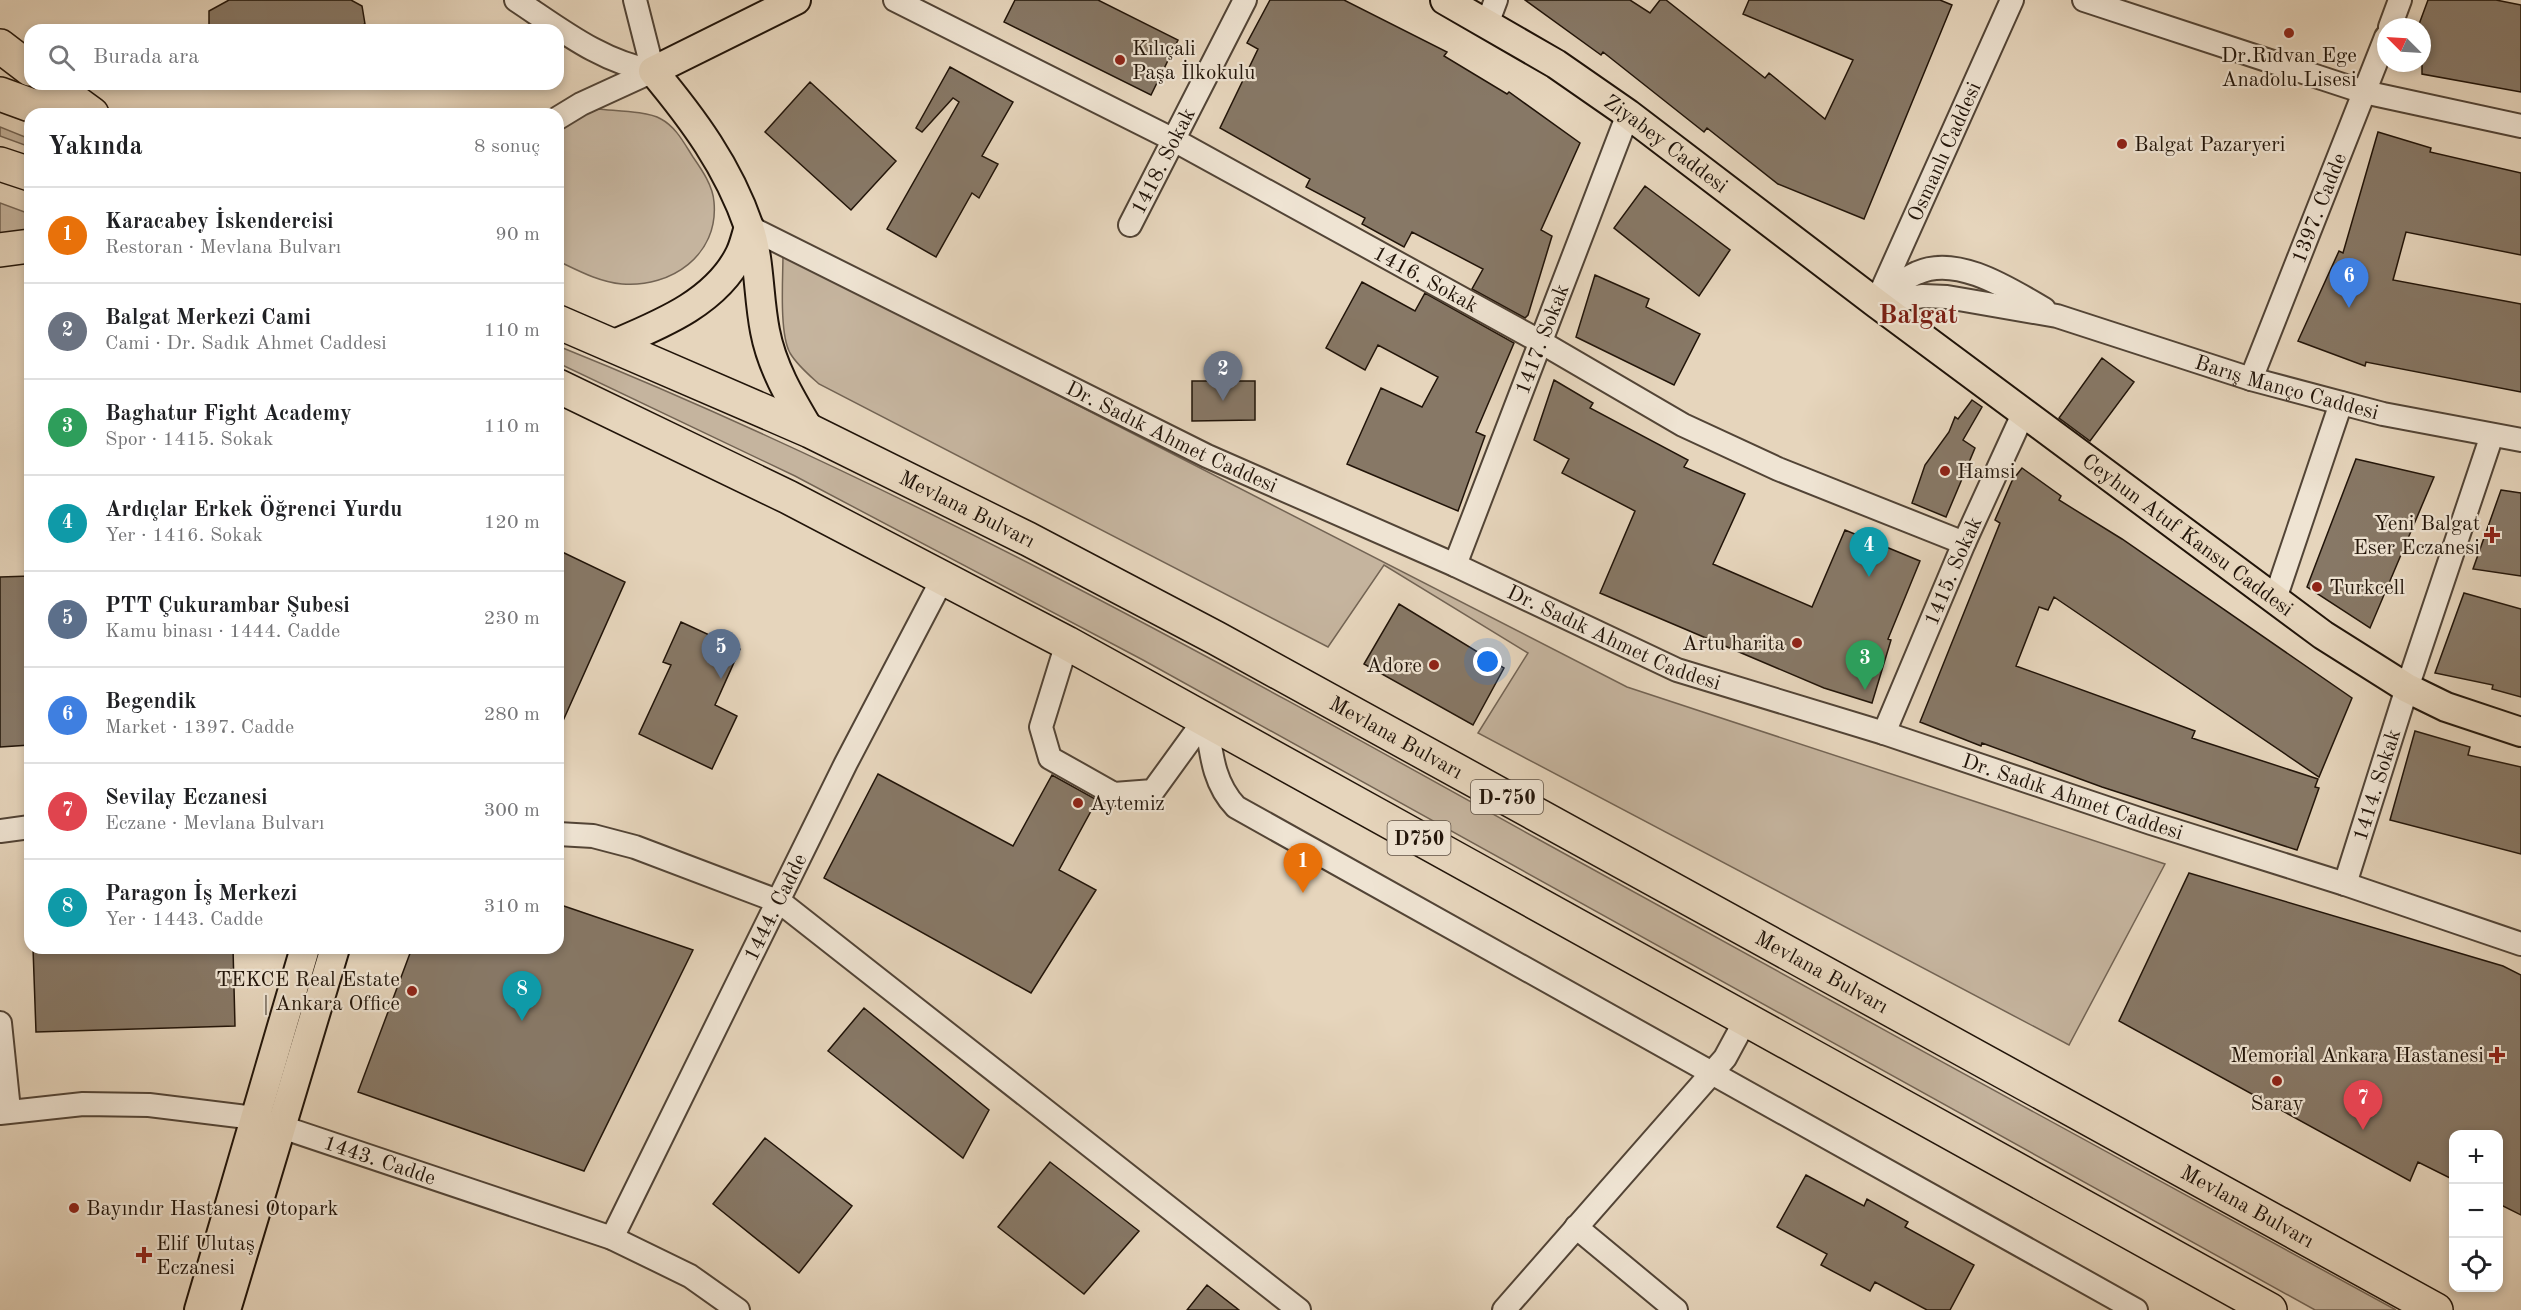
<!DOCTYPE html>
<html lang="tr">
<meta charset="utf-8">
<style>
body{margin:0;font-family:"Old Standard TT",serif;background:#f6f6f6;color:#202124}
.controls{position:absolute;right:18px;bottom:18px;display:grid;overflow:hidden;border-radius:12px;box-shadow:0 3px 9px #0003}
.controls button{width:54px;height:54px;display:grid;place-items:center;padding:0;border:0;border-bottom:2px solid #e0e0e0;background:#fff;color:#202124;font:30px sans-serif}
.compass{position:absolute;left:2377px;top:18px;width:54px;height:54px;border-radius:50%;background:#fff;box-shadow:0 3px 9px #0003;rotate:294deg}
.you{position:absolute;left:1488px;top:662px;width:21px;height:21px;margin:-15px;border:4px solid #fff;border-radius:50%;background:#1a73e8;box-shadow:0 0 0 9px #1a73e833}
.badge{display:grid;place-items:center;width:39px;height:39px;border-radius:50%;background:#d93025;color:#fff;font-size:20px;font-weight:700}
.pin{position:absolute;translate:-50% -50px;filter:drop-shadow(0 2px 3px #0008)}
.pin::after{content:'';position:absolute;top:32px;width:21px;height:18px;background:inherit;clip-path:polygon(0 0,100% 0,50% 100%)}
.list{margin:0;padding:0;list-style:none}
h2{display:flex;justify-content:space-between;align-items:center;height:78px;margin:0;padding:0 24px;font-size:26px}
h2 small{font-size:20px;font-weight:400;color:#757577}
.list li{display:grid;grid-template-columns:39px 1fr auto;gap:18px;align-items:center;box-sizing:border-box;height:96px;padding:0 24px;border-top:2px solid #e0e0e0}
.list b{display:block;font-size:22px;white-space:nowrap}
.list p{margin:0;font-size:20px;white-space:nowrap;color:#757577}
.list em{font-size:20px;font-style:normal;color:#757577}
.icon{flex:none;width:33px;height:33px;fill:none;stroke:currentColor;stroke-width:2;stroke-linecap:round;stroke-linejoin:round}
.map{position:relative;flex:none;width:2521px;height:1310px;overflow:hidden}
.search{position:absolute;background:#fff;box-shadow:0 3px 9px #0003;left:24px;top:24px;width:540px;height:66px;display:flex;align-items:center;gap:15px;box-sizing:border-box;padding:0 21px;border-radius:18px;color:#757577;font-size:22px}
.panel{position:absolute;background:#fff;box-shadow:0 3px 9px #0003;left:24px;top:108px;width:540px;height:846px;border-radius:18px}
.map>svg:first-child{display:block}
.green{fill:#c5b49e;stroke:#736454;stroke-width:1.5}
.building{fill:#877866;stroke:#211409;stroke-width:1.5}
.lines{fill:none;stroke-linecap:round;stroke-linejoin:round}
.minor-casing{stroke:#524436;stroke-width:26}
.major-casing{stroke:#211409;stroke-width:32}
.highway-casing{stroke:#211409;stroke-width:36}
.minor{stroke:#efe4d3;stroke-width:22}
.major{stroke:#e6d5bc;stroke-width:28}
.highway{stroke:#e6d5bc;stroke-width:33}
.poi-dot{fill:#8f2418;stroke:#efe4d3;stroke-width:2}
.labels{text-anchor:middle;stroke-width:4.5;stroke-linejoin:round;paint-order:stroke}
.shield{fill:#efe4d3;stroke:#5f5246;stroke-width:1.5}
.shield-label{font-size:20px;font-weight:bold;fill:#211409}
.poi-label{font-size:21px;fill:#211409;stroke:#efe4d3;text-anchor:start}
.street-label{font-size:21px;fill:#211409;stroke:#efe4d3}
.district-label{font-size:27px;font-weight:bold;fill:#7a1f14;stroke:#efe4d3}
</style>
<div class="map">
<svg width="2521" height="1310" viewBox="0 0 2521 1310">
<rect width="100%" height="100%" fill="#e6d5bc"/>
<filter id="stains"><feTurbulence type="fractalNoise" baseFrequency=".00333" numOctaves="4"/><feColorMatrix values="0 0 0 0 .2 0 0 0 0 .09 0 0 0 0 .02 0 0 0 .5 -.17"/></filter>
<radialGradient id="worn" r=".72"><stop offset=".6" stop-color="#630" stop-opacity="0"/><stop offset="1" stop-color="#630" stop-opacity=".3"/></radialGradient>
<path class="green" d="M598,109C615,111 647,111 661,119C676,127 684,143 693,157C702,170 713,186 714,202C719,255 671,288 622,284C599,282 579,271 558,261V126Z
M0,127L30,139V147L0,136Z
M0,203L30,214V235L0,238Z
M783,254L1627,687L2165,864L2069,1045L1478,733L1528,653L1384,565L1328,647L819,384C809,375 797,365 790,353C779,333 783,278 783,254Z
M558,346C899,483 1216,660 1536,838C1822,996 2109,1154 2396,1310H2315L1143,660L795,476L558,363Z"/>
<path class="building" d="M229,0H351L362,6L365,24L349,30H218L209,25V11Z
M1015,0H1098L1178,40L1151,95L1004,22Z
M1270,0H1344L1447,52L1444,56L1507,94L1509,92L1580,143L1541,230L1552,236L1528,315L1525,318L1472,289L1483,269L1412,232L1404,247L1362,224L1365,218L1306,187L1310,179L1220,128L1258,49L1247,43Z
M1525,0H1630L1650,13L1660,0H1666L1765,78L1769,73L1825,119L1853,60L1743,14L1749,0H1940L1952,5L1864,219L1778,184L1707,128L1704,132L1603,52L1601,55Z
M2428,0H2496L2521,5V92L2422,74V27H2418Z
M950,67L1013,102L982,156L998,164L979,198L972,193L936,257L887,229L959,102L953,98L922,132L916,128Z
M810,82L896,161L851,210L765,132Z
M2378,132L2431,148L2430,152L2521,173V255L2406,232L2393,280L2521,304V392L2366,362L2365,366L2298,341L2339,251L2343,253Z
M1645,186L1730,250L1699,296L1614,228Z
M1595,275L1649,299L1646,307L1700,334L1674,385L1576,337Z
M1362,282L1415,311L1425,293L1514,343L1476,432L1485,436L1458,511L1347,464L1381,388L1422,407L1438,377L1378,345L1365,370L1326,348Z
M2102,358L2134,382L2090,441L2059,418Z
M1554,380L1593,403L1590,408L1688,460L1684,467L1745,494L1713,564L1812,607L1845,530L1920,561L1888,639L1891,640L1872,703L1824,688L1600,593L1635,511L1562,473L1569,459L1534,440Z
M1192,381H1255V420L1192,421Z
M1972,400L1982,407L1963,440L1975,448L1946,517L1912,503L1925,465L1949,432L1955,417L1958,419Z
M2356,459L2434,477L2370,628L2307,587Z
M2022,468L2061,496L2059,500L2122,539L2352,698L2319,777L2054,597L2048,610L2039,607L2016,666L2195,731L2192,738L2318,779L2315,787L2319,788L2297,850L2102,787L1982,743L1981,746L1920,722L2000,523L1995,520L2012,481Z
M2501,490L2521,493V576L2473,569Z
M558,550L625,582L558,732Z
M30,576V613L25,621L30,745L0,747V577Z
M2464,593L2521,609V697L2492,689L2493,685L2435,673Z
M1399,604L1504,668L1473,725L1364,664Z
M681,622L740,649L715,705L737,716L712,769L639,734L671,665L663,662Z
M2415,731L2470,747L2468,755L2521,767V854L2390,820Z
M878,774L1013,846L1052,775L1097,800L1059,870L1096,890L1031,993L824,878Z
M2189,873L2503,966L2521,975V1215L2499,1204V1134H2454V1180L2418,1162L2410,1181L2119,1021Z
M558,904L693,950L584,1171L358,1092L412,948H558Z
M33,948H233L235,1026L36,1032Z
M864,1008L989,1110L963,1158L828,1051Z
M765,1138L852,1206L799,1273L713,1204Z
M1050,1162L1139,1231L1084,1294L998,1227Z
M1806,1175L1864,1206L1867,1199L1908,1222L1905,1227L1974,1265L1950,1310H1927L1875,1282L1870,1291L1821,1265L1827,1254L1777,1227Z
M1207,1285L1239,1310H1187Z"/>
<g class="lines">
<defs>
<g id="minor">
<path d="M516,0C560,29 601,62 653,71"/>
<path d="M635,0L653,71"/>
<path id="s1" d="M895,0L1174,140L1539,341L1683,425L1778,469L1964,543"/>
<path d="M2084,0L2364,92L2521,126"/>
<path d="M1487,24L1496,0"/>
<path d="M2390,27L2400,0"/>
<path d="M558,118L581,104L653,71"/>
<path id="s2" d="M1130,225L1245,0"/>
<path id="s3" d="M749,227L1207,456L1455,565L1677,670L1884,733L2151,823L2345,884L2521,944"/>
<path d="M1879,300C1891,290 1903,279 1917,273C1957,254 2011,290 2044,309"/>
<path id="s4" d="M1876,303L1923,296L1947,297L2057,316L2251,379L2383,414L2521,440"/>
<path id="s5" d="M1876,303L2012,0"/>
<path id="s6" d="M2251,379L2386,37"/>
<path id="s7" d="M1455,565L1628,114"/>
<path d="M2275,599L2341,403"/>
<path d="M1067,643L1041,727L1050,758L1114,794L1153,791L1206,718"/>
<path d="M1206,718C1211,750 1212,782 1236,807L2136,1310"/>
<path id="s8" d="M1884,733L1964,543L2024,412"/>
<path d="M0,831L30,827"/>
<path d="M558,834L593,836L635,847L780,902L1299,1310"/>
<path id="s9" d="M2345,884L2407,688L2492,435"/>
<path d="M0,1023L9,1110"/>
<path id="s10" d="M0,1113L83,1104L149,1105L255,1118L612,1238L690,1276L738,1310"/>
<path d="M1576,1227L1676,1310"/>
<path id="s11" d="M612,1238L846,763L943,578"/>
<path d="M1504,1310L1725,1058L1745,1021"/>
</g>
<g id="major">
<path d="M796,0L653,71C693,119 728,166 749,227C760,260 758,296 765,331C772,368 791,399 810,431"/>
<path id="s12" d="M1445,0L1556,64L1628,114L1876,303L2323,635L2407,688L2446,707L2521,732"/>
<path d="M612,345C659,325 716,303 740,254C744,246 746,236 749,227"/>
<path d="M199,1310L305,948"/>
<path d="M226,1310L335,948"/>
</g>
<g id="highway">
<path d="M0,46L30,69"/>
<path d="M51,84L92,114"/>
<path d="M0,94L55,114"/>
<path d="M0,164L30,174"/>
<path d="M0,250L30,246"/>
<path id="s13" d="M558,322L810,431L1028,539L1216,638L2436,1310"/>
<path d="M558,386L788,497L1067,643L2270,1310"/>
</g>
</defs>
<use href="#minor" class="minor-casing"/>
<use href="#major" class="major-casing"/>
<use href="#highway" class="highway-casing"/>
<use href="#minor" class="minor"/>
<use href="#major" class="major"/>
<use href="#highway" class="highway"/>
</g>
<g class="poi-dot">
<circle cx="2289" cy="33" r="6"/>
<circle cx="1120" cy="60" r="6"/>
<circle cx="2122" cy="144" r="6"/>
<circle cx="1945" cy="471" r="6"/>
<path d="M2489 526h6v6h6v6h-6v6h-6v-6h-6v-6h6z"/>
<circle cx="2317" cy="587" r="6"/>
<circle cx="1797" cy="643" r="6"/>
<circle cx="1434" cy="665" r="6"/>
<circle cx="1078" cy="803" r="6"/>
<circle cx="412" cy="991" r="6"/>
<path d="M2494 1046h6v6h6v6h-6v6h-6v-6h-6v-6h6z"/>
<circle cx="2277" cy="1081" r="6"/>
<circle cx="74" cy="1208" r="6"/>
<path d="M141 1246h6v6h6v6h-6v6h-6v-6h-6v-6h6z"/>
</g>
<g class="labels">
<g class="shield">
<rect x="1471" y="780" width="72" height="34" rx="4.5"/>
<rect x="1387.5" y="821" width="63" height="34" rx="4.5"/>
</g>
<g class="shield-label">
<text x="1507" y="804">D-750</text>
<text x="1419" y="845">D750</text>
</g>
<g class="poi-label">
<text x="1132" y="55">Kılıçali<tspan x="1132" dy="24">Paşa İlkokulu</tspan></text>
<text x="2289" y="62" text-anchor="middle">Dr.Rıdvan Ege<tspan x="2289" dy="24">Anadolu Lisesi</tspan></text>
<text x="2134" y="151">Balgat Pazaryeri</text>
<text x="1957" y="478">Hamsi</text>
<text x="2480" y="530" text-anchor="end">Yeni Balgat<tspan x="2480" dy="24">Eser Eczanesi</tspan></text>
<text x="2329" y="594">Turkcell</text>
<text x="1785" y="650" text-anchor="end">Artu harita</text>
<text x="1422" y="672" text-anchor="end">Adore</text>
<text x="1090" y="810">Aytemiz</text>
<text x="400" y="986" text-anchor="end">TEKCE Real Estate<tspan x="400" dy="24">| Ankara Office</tspan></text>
<text x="2484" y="1062" text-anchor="end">Memorial Ankara Hastanesi</text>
<text x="2277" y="1110" text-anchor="middle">Saray</text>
<text x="86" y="1215">Bayındır Hastanesi Otopark</text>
<text x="156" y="1250">Elif Ulutaş<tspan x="156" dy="24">Eczanesi</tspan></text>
</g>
<g class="street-label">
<text dy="7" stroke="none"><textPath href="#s12" startOffset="264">Ziyabey Caddesi</textPath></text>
<text dy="7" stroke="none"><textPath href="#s5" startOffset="166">Osmanlı Caddesi</textPath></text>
<text dy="7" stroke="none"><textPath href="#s2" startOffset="72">1418. Sokak</textPath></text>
<text dy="7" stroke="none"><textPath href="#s6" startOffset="184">1397. Cadde</textPath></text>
<text dy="7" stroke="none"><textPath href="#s1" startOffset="600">1416. Sokak</textPath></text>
<text dy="7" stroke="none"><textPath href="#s7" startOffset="242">1417. Sokak</textPath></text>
<text dy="7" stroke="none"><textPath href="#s4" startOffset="424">Barış Manço Caddesi</textPath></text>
<text dy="7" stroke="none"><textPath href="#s3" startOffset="472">Dr. Sadık Ahmet Caddesi</textPath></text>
<text dy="7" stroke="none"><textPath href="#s13" startOffset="450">Mevlana Bulvarı</textPath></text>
<text dy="7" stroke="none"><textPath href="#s12" startOffset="916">Ceyhun Atuf Kansu Caddesi</textPath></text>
<text dy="7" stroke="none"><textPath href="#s8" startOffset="176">1415. Sokak</textPath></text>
<text dy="7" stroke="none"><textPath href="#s3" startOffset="958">Dr. Sadık Ahmet Caddesi</textPath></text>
<text dy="7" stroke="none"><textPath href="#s13" startOffset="936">Mevlana Bulvarı</textPath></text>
<text dy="7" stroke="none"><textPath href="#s9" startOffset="104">1414. Sokak</textPath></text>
<text dy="7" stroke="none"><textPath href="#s3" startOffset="1444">Dr. Sadık Ahmet Caddesi</textPath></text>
<text dy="7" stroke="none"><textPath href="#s11" startOffset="369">1444. Cadde</textPath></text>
<text dy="7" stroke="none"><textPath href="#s13" startOffset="1422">Mevlana Bulvarı</textPath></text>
<text dy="7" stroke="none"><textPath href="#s10" startOffset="388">1443. Cadde</textPath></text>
<text dy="7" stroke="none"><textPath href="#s13" startOffset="1908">Mevlana Bulvarı</textPath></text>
</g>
<g class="district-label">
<text x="1918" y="323">Balgat</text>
</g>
</g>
<rect width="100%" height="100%" filter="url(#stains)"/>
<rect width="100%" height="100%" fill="url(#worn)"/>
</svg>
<div class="controls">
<button>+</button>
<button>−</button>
<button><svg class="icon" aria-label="locate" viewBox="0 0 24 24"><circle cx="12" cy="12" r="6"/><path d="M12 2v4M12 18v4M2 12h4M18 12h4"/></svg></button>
</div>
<svg class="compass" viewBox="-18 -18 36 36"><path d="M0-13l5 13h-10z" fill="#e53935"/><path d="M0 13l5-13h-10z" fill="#757577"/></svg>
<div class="you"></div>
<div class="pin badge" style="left:1303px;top:893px;background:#e8710a">1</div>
<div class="pin badge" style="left:1223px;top:401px;background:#6b7280">2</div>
<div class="pin badge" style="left:1865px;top:690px;background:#2e9e5b">3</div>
<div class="pin badge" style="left:1869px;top:577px;background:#0f9aa8">4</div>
<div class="pin badge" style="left:721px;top:679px;background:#5c6f8a">5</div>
<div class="pin badge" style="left:2349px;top:308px;background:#3f7fe0">6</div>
<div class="pin badge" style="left:2363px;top:1130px;background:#e0444e">7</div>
<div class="pin badge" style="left:522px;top:1021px;background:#0f9aa8">8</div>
<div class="search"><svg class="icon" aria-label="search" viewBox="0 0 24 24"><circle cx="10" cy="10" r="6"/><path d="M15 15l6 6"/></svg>Burada ara</div>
<section class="panel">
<h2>Yakında<small>8 sonuç</small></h2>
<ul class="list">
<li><span class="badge" style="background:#e8710a">1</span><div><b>Karacabey İskendercisi</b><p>Restoran · Mevlana Bulvarı</p></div><em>90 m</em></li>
<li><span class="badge" style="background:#6b7280">2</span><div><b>Balgat Merkezi Cami</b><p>Cami · Dr. Sadık Ahmet Caddesi</p></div><em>110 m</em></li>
<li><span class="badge" style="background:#2e9e5b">3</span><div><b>Baghatur Fight Academy</b><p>Spor · 1415. Sokak</p></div><em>110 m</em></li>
<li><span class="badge" style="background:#0f9aa8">4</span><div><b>Ardıçlar Erkek Öğrenci Yurdu</b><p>Yer · 1416. Sokak</p></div><em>120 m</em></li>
<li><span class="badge" style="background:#5c6f8a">5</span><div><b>PTT Çukurambar Şubesi</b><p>Kamu binası · 1444. Cadde</p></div><em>230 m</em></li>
<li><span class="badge" style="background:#3f7fe0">6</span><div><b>Begendik</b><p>Market · 1397. Cadde</p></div><em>280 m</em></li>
<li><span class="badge" style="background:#e0444e">7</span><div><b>Sevilay Eczanesi</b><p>Eczane · Mevlana Bulvarı</p></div><em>300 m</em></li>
<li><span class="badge" style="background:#0f9aa8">8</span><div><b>Paragon İş Merkezi</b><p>Yer · 1443. Cadde</p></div><em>310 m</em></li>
</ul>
</section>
</div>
